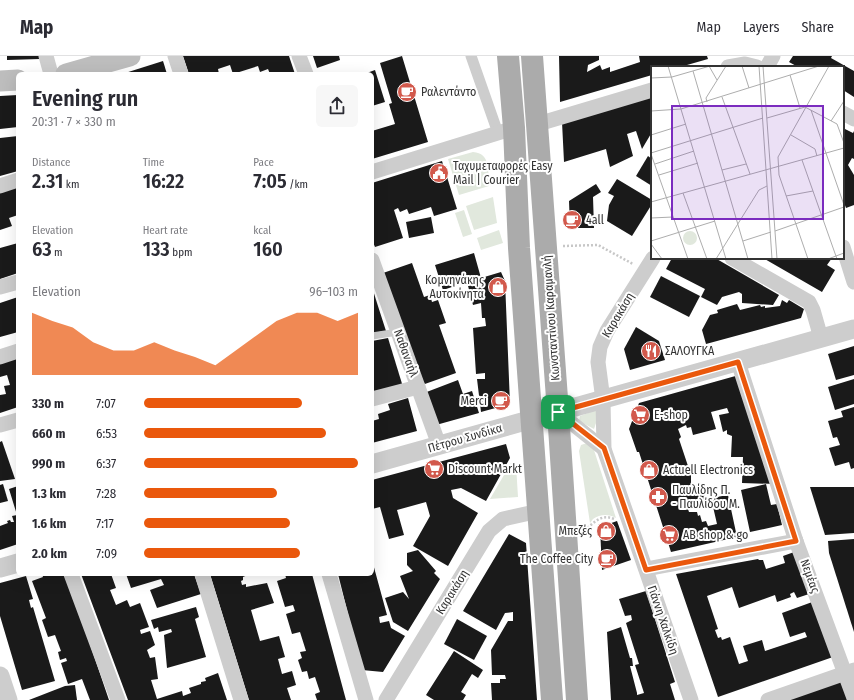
<!DOCTYPE html>
<meta charset="utf-8">
<style>
body{margin:0;font-family:"Fira Sans Condensed",sans-serif;background:#f7f7f7;color:#2b2b33;height:100vh;display:flex;flex-direction:column;font-size:15px;white-space:nowrap}
*{box-sizing:border-box;margin:0}
p{font-size:13px;color:#7c7c81}
.icon{flex:none;width:22px;height:22px;fill:none;stroke:currentColor;stroke-width:2;stroke-linecap:round;stroke-linejoin:round}
.map{position:relative;flex:1;overflow:hidden}
.panel{position:absolute;left:16px;top:16px;width:358px;height:504px;display:flex;flex-direction:column;background:#fff;border-radius:6px;box-shadow:0 4px 16px #0002}
.panel>*{flex:none}
.pin{position:absolute;display:grid;place-items:center;width:34px;height:34px;color:#fff;margin:-17px;border-radius:8px;box-shadow:0 2px 6px #0006}
.round{display:grid;place-items:center;flex:none;width:42px;height:42px;border-radius:6px;background:#f7f7f7}
.overview{display:flex;align-items:center;justify-content:space-between;height:68px;padding:0 16px}
h1{font-size:22px;font-weight:600;line-height:30px}
.stats{display:grid;grid-template-columns:repeat(3,1fr);gap:6px;height:68px;padding:4px 16px}
.stats div{display:grid;align-content:center}
.stats b{font-size:20px;font-weight:600}
.stats small{font-size:11px;font-weight:400}
.stats p{font-size:11px}
.chart{height:112px;padding:8px 16px}
.chart p{display:flex;justify-content:space-between}
.chart svg{width:100%;height:72px;margin-top:4px;fill:#ea580c;opacity:.7}
ul{padding:0 16px;list-style:none;font-size:13px}
li{display:grid;grid-template-columns:64px 48px 1fr;align-items:center;height:30px}
li i{height:10px;border-radius:5px;background:#ea580c}
header{display:flex;align-items:center;gap:24px;box-sizing:border-box;height:56px;padding:0 20px;background:#fff;border-bottom:1px solid #e1e1e2}
header strong{font-size:19px}
nav{display:flex;gap:22px;margin-inline-start:auto;font-size:14px}
.map>svg:first-child{display:block}
</style>
<header>
<strong>Map</strong>
<nav><a>Map</a><a>Layers</a><a>Share</a></nav>
</header>
<div class="map">
<svg width="854" height="644" viewBox="0 0 854 644">
<rect width="100%" height="100%" fill="#fff"/>
<!-- green -->
<g fill="#e1e8dd">
<path d="M473 96C491 97 488 116 489 130L459 139 448 103Z"/>
<path d="M493 141 497 167 474 174 466 150Z"/>
<path d="M464 154 472 178 463 181 455 157Z"/>
<path d="M499 174 503 187 481 194 477 182Z"/>
<path d="M601 352 594 373 579 365 580 360Z"/>
<path d="M587 387 593 391 616 462C609 458 600 458 593 463L590 467 579 395 581 389Z"/>
<path d="M511 407 516 409 518 441 490 443Z"/>
</g>
<!-- building -->
<g fill="#1a1a1a">
<path d="M7 0H39L40 3 7 4Z"/>
<path d="M183 0H289L295 18H270L268 13 260 16 258 10 233 18 230 9 218 13 219 18H189Z"/>
<path d="M313 0H339L340 4 317 12Z"/>
<path d="M402 0 428 86 372 103V75L395 68 389 48 392 47 380 7Z"/>
<path d="M559 0H599V4L588 9 587 16 600 9 602 14 610 11V16L640 6 639 0H707L708 3 680 11H652V19L560 46Z"/>
<path d="M793 0H832L831 2 854 15V41L843 34V11H798L789 6Z"/>
<path d="M163 5 167 18H122Z"/>
<path d="M375 14 385 46 372 50V18H364Z"/>
<path d="M18 39V71L0 73V40Z"/>
<path d="M652 40V76L642 93 636 75 627 78 633 100 610 111 606 93 564 106 562 66Z"/>
<path d="M843 72 853 77 854 75V103L852 102 848 109 854 119V149L846 152 843 144Z"/>
<path d="M18 80V115L0 120V82Z"/>
<path d="M648 100 652 103V130L636 120Z"/>
<path d="M442 105 457 153 434 160 431 151 409 158 407 153 400 156 398 152 394 154 403 182 375 191 372 184V127Z"/>
<path d="M617 123 652 144V148L632 180 607 165 609 149 614 140 608 137Z"/>
<path d="M596 128 601 136 593 141 594 172H570L569 145Z"/>
<path d="M18 130V159L9 162 12 170 0 174V135Z"/>
<path d="M431 161 434 177 409 182 406 166Z"/>
<path d="M18 187V217L0 223V192Z"/>
<path d="M474 197 481 222 501 216 505 225 510 348 481 356 477 323H485V317L476 318 473 272 486 270 485 262H482L481 247 473 249 467 226 443 234 435 209Z"/>
<path d="M672 202H715L779 239 773 249 742 247V238L739 236 722 241 717 249 701 241 705 233 666 213Z"/>
<path d="M763 202H832L827 209 835 214 822 236Z"/>
<path d="M412 207 424 241 430 239 432 246 438 244 446 267 439 269 456 317 422 329 383 217Z"/>
<path d="M661 220 700 240 689 261 650 241Z"/>
<path d="M372 231 377 247 386 275 372 277Z"/>
<path d="M18 241V276L0 281V247Z"/>
<path d="M782 244 787 247 789 244 804 253 801 262 706 288 702 274 710 259 718 257 717 254 737 248 740 254 760 249 761 251 765 250V252L780 250Z"/>
<path d="M636 271 659 285 665 304 630 314 624 293Z"/>
<path d="M388 282 403 331 372 339V285Z"/>
<path d="M854 290V319L836 324 828 298Z"/>
<path d="M18 300V351L0 357V339L6 338 4 330 10 329 7 319 0 321V306Z"/>
<path d="M739 319 777 428 742 427 743 401H731L732 380 727 378V374L723 376 719 359 729 357 727 352 711 356 716 373 693 379 691 371 687 372 686 369 678 373 681 381 679 383 691 419V428L701 429 706 445 687 450 689 456H697L698 460 700 459 702 466 706 465 708 470 717 468 711 442 728 439 737 481 671 496 639 396H637L629 373 639 347Z"/>
<path d="M854 323V348L835 354 828 331Z"/>
<path d="M458 324 463 338 472 335 479 357 436 369 424 337Z"/>
<path d="M408 342 417 375 372 387V365L379 363 378 358 390 354 388 348Z"/>
<path d="M854 351V412L851 413 849 406 835 410 829 392 840 389 837 381 833 382 828 365 843 361 841 355Z"/>
<path d="M2 385 15 423 0 425V386Z"/>
<path d="M506 388 510 402 486 445 461 432 451 434 453 442 478 457 448 510 413 490 430 460 426 446 397 454 404 479 389 483 380 451 372 453V424Z"/>
<path d="M3 428 8 445 0 447V429Z"/>
<path d="M766 428 771 449 777 448 782 469 750 476 741 434Z"/>
<path d="M18 430V488L0 494V470L8 467 7 465 10 464 11 466H14L12 460 17 459 9 433Z"/>
<path d="M810 431H854V477L825 479Z"/>
<path d="M617 465 631 504 602 514 600 471Z"/>
<path d="M509 478 526 487 537 644H492L491 627H500V623H506L505 619H492L491 594 508 565H513V556L505 557 496 574 463 555Z"/>
<path d="M854 483V576L829 497 828 485Z"/>
<path d="M418 494 436 515 434 517 440 523 408 575 393 566 385 542 403 536 409 543 400 520 413 515 407 509V497Z"/>
<path d="M797 495 812 537 797 542 794 536 790 538 791 541 777 546 775 539 739 552 732 531 707 540 718 573 715 574 718 582 721 581 722 584 730 581 739 608 748 605 743 590 762 584 765 595 807 581 805 576 790 581 782 557 815 545 833 601 718 641 676 518 758 503 759 504H763L766 513 785 507 783 500Z"/>
<path d="M372 504 387 559 379 561 380 567 389 565 391 572 405 580 383 616 362 614 338 518H372Z"/>
<path d="M42 518H66L109 644H90L82 623 68 628 61 607 67 605 66 602 60 604 58 596 61 595 55 579 48 581 42 564 46 562 32 525 43 521Z"/>
<path d="M81 518H111L116 532 110 534 116 549 127 544 130 551 140 547 149 571 140 574 141 578 150 575 155 589 147 594 150 602 155 601 158 623 151 624 157 643 182 635 183 640 191 637 189 632 201 628V626L206 625 205 622 218 617 227 644H128Z"/>
<path d="M126 518H194L201 538 157 552 150 534 164 529 161 523 131 532Z"/>
<path d="M210 518H250L243 521V524L241 525 242 529 246 528V531L267 527 274 547 251 554 260 585 279 580 285 601 278 603 282 618 292 615 296 629 287 632 291 644H249Z"/>
<path d="M285 518H312L346 644H317L315 638 320 636 315 621 309 623 307 615 302 616 298 604 302 602 300 596 306 595 300 576 292 578 286 558 295 555 293 549 285 551 277 525 286 522Z"/>
<path d="M26 520 33 543 29 544 31 552 33 551 55 625 22 634 0 560V527Z"/>
<path d="M646 535 675 626 670 628 675 644H611L607 576 621 571 630 602H632L633 610H630L637 637V639L644 637 635 609 639 608 626 567 632 564 631 559 625 560 619 543Z"/>
<path d="M196 551 199 561 195 563 206 601 167 612 164 579 172 576 171 573 159 576 158 571 154 573 151 564Z"/>
<path d="M457 563 487 580 474 604 444 588Z"/>
<path d="M454 595 483 614 478 622 472 618 461 636 466 639 463 644H434L426 639Z"/>
<path d="M840 623 848 644H783Z"/>
<path d="M75 629 77 644H29L65 630Z"/>
</g>
<g fill="none" stroke-linecap="round" stroke-linejoin="round">
<!-- path -->
<g stroke="#c7c7c7" stroke-width="2.5" stroke-dasharray="2 2" stroke-linecap="butt">
<path d="M563 190 598 189 633 208"/>
<path d="M584 474C594 468 600 457 614 463"/>
</g>
<!-- service -->
<path stroke="#cdcdcd" stroke-width="7" d="M372 280 398 276"/>
<!-- pedestrian -->
<path stroke="#cdcdcd" stroke-width="11" d="M471 0 498 77"/>
<!-- minor -->
<g stroke="#cdcdcd" stroke-width="15">
<path d="M46 0 51 18"/>
<path d="M175 0 181 18"/>
<path d="M299 0 306 18"/>
<path d="M728 11 745 8 757 11"/>
<path d="M767 11 773 0"/>
<path d="M843 57 854 63"/>
<path d="M538 68 652 34"/>
<path d="M372 116 514 72"/>
<path d="M0 130 18 124"/>
<path d="M843 191 854 226"/>
<path d="M653 202 607 275 600 291 598 306 603 344 604 393 691 644"/>
<path d="M732 202 809 246 813 254 821 282"/>
<path d="M372 204 439 389"/>
<path d="M0 231 18 226"/>
<path d="M0 301 18 295"/>
<path d="M738 306 796 485 854 642"/>
<path d="M372 343 418 331"/>
<path d="M558 356 604 393"/>
<path d="M0 369 18 364"/>
<path d="M646 513 796 485"/>
<path d="M71 518 118 644"/>
<path d="M202 518 241 644"/>
<path d="M329 518 366 644"/>
<path d="M386 644 489 475 503 463 539 455"/>
<path d="M768 644 854 614"/>
</g>
<!-- tertiary -->
<g stroke="#cdcdcd" stroke-width="19">
<path d="M372 408 854 273"/>
<path d="M0 512 18 507"/>
<path d="M0 620 8 644"/>
</g>
<!-- secondary -->
<g stroke="#bdbdbd" stroke-width="21">
<path d="M66 18 130 0"/>
<path d="M0 25 18 24"/>
</g>
<!-- primary -->
<g stroke="#ababab" stroke-width="22">
<path d="M508 0 514 72 519 192 552 644"/>
<path d="M532 0 558 356 577 644"/>
</g>
</g>
<g fill="none" stroke-linecap="round" stroke-linejoin="round">
<defs>
<path id="route" d="M738 306 796 485 646 514 604 392 558 356Z"/>
</defs>
<!-- route casing -->
<use href="#route" stroke="#fff" stroke-width="8"/>
<!-- route -->
<use href="#route" stroke="#ea580c" stroke-width="5"/>
</g>
<!-- icons -->
<defs>
<symbol id="cafe-disc" viewBox="-11 -11 22 22"><circle r="9.5" fill="#d2594c" stroke="#fff"/><path d="M-5.5-4.5H6V0H3Q3 3.5 0 3.5H-2.5Q-5.5 3.5-5.5 0ZM3-3.2v2h1.7v-2ZM-6 4.5H4V6H-6Z" fill="#fff"/></symbol>
<symbol id="civic-disc" viewBox="-11 -11 22 22"><circle r="9.5" fill="#d2594c" stroke="#fff"/><path d="M-.6-6.5H3V-4.5H.6V-3L4-1V1h2V6H-6V1h2V-1L-.6-3ZM-1.2 2.5V6h2.4V2.5Z" fill="#fff"/></symbol>
<symbol id="shop-disc" viewBox="-11 -11 22 22"><circle r="9.5" fill="#d2594c" stroke="#fff"/><path d="M-5-2.5h2.3a2.7 3.5 0 0 1 5.4 0H5L5.5 6h-11ZM-1.5-2.5h3a1.5 2.3 0 0 0-3 0Z" fill="#fff"/></symbol>
<symbol id="restaurant-disc" viewBox="-11 -11 22 22"><circle r="9.5" fill="#d2594c" stroke="#fff"/><path d="M-5-6h1v4h1v-4h1v4h1v-4h1v5L-1.5 .5V6h-2V.5L-5-1ZM5-6V6H3V1.5H1.5Q1.5-4 5-6Z" fill="#fff"/></symbol>
<symbol id="supermarket-disc" viewBox="-11 -11 22 22"><circle r="9.5" fill="#d2594c" stroke="#fff"/><path d="M-6-5.5h2.5l.6 2H6L4.5 2H-2.5L-4.4-4H-6ZM-1.5 3.2a1.3 1.3 0 1 0 .1 0ZM3 3.2a1.3 1.3 0 1 0 .1 0Z" fill="#fff"/></symbol>
<symbol id="pharmacy-disc" viewBox="-11 -11 22 22"><circle r="9.5" fill="#d2594c" stroke="#fff"/><path d="M-2-6h4v4h4v4h-4v4h-4v-4h-4v-4h4Z" fill="#fff"/></symbol>
</defs>
<g fill-rule="evenodd">
<use href="#cafe-disc" x="396" y="25" width="22" height="22"/>
<use href="#civic-disc" x="428" y="106" width="22" height="22"/>
<use href="#cafe-disc" x="561" y="153" width="22" height="22"/>
<use href="#shop-disc" x="487" y="220" width="22" height="22"/>
<use href="#restaurant-disc" x="640" y="284" width="22" height="22"/>
<use href="#cafe-disc" x="490" y="334" width="22" height="22"/>
<use href="#supermarket-disc" x="629" y="348" width="22" height="22"/>
<use href="#supermarket-disc" x="423" y="402" width="22" height="22"/>
<use href="#shop-disc" x="638" y="403" width="22" height="22"/>
<use href="#pharmacy-disc" x="647" y="430" width="22" height="22"/>
<use href="#shop-disc" x="595" y="464" width="22" height="22"/>
<use href="#supermarket-disc" x="658" y="468" width="22" height="22"/>
<use href="#cafe-disc" x="596" y="492" width="22" height="22"/>
</g>
<g text-anchor="middle" stroke-width="4" stroke-linejoin="round" paint-order="stroke">
<!-- poi labels -->
<g font-size="12" fill="#333" stroke="#fff" text-anchor="start">
<text x="421" y="40">Ραλεντάντο</text>
<text x="453" y="114">Ταχυμεταφορές Easy<tspan x="453" dy="14">Mail | Courier</tspan></text>
<text x="586" y="168">4all</text>
<text x="484" y="228" text-anchor="end">Κομνηνάκης<tspan x="484" dy="14">Αυτοκίνητα</tspan></text>
<text x="665" y="299">ΣΑΛΟΥΓΚΑ</text>
<text x="487" y="349" text-anchor="end">Merci</text>
<text x="654" y="363">E-shop</text>
<text x="448" y="417">Discount Markt</text>
<text x="663" y="418">Actuell Electronics</text>
<text x="672" y="438">Παυλίδης Π.<tspan x="672" dy="14">- Παυλίδου Μ.</tspan></text>
<text x="592" y="479" text-anchor="end">Μπεζές</text>
<text x="683" y="483">AB shop &amp; go</text>
<text x="593" y="507" text-anchor="end">The Coffee City</text>
</g>
<!-- street labels -->
<g font-size="12" fill="#333" stroke="#fff">
<text transform="translate(618 259) rotate(-59)" y="4">Καρακάση</text>
<text transform="translate(551 262) rotate(-94)" y="4">Κωνσταντίνου Καραμανλή</text>
<text transform="translate(406 297) rotate(70)" y="4">Ναθαναήλ</text>
<text transform="translate(465 382) rotate(-16)" y="4">Πέτρου Συνδίκα</text>
<text transform="translate(810 520) rotate(70)" y="4">Νεμέας</text>
<text transform="translate(452 536) rotate(-58)" y="4">Καρακάση</text>
<text transform="translate(663 564) rotate(71)" y="4">Γιάννη Χαλκίδη</text>
</g>
</g>
<!-- overview -->
<g transform="translate(651 10)">
<rect width="193" height="193" fill="#fff"/>
<path d="M32 172a7 7 0 1 1 14 0a7 7 0 1 1-14 0Z" fill="#e1e8dd"/>
<path fill="none" stroke="#adadad" stroke-width="1" d="M17 0 75 193M58 0 66 14M91 0 98 22M108 0 121 193M112 0 126 193M42 5 97 193M139 9 149 42M0 12 21 11 59 0M71 31 99 108M56 36 55 32 75 0M160 44 193 139M0 45 30 43 168 0M116 52 154 41 186 58 193 77M180 55 193 35M0 69 35 58M140 69 164 83 166 90M0 87 112 52M0 88 37 193M151 94 186 193M4 98 43 85M71 104 95 98M8 109 47 97M32 127 56 193M135 130 162 125M0 136 193 82M0 152 22 151M124 165 193 141M0 175 64 155M92 175 120 166M0 178 11 193M65 193 108 124 116 120M157 193 128 109 127 91 178 0M177 193 193 187"/>
<path fill="#7b2cbf" fill-opacity="0.15" stroke="#7b2cbf" stroke-width="2" d="M21 40H172V153H21Z"/>
<rect width="193" height="193" fill="none" stroke="#333" stroke-width="2"/>
</g>
</svg>
<div class="pin" style="left:558px;top:356px;background:#1e9e55"><svg class="icon" aria-label="arrive" viewBox="0 0 24 24"><path d="M6 21V4h12l-3 4 3 4H6"/></svg></div>
<section class="panel">
<div class="overview"><div><h1>Evening run</h1><p>20:31 · 7 × 330 m</p></div><a class="round"><svg class="icon" aria-label="share" viewBox="0 0 24 24"><path d="M12 15V3M7 8l5-5 5 5M5 13v7h14v-7"/></svg></a></div>
<div class="stats">
<div><p>Distance</p><b>2.31<small> km</small></b></div>
<div><p>Time</p><b>16:22</b></div>
<div><p>Pace</p><b>7:05<small> /km</small></b></div>
</div>
<div class="stats">
<div><p>Elevation</p><b>63<small> m</small></b></div>
<div><p>Heart rate</p><b>133<small> bpm</small></b></div>
<div><p>kcal</p><b>160</b></div>
</div>
<div class="chart"><p><span>Elevation</span>96–103 m</p>
<svg viewBox="0 0 160 44" preserveAspectRatio="none"><path d="M0 44V6L10 11L20 15L30 24L40 29L50 29L60 24L70 29L80 33L90 38L100 29L110 20L120 11L130 6L140 6L150 11L160 6V44z"/></svg>
</div>
<ul>
<li><b>330 m</b>7:07<i style="width:74%"></i></li>
<li><b>660 m</b>6:53<i style="width:85%"></i></li>
<li><b>990 m</b>6:37<i style="width:100%"></i></li>
<li><b>1.3 km</b>7:28<i style="width:62%"></i></li>
<li><b>1.6 km</b>7:17<i style="width:68%"></i></li>
<li><b>2.0 km</b>7:09<i style="width:73%"></i></li>
</ul>
</section>
</div>
